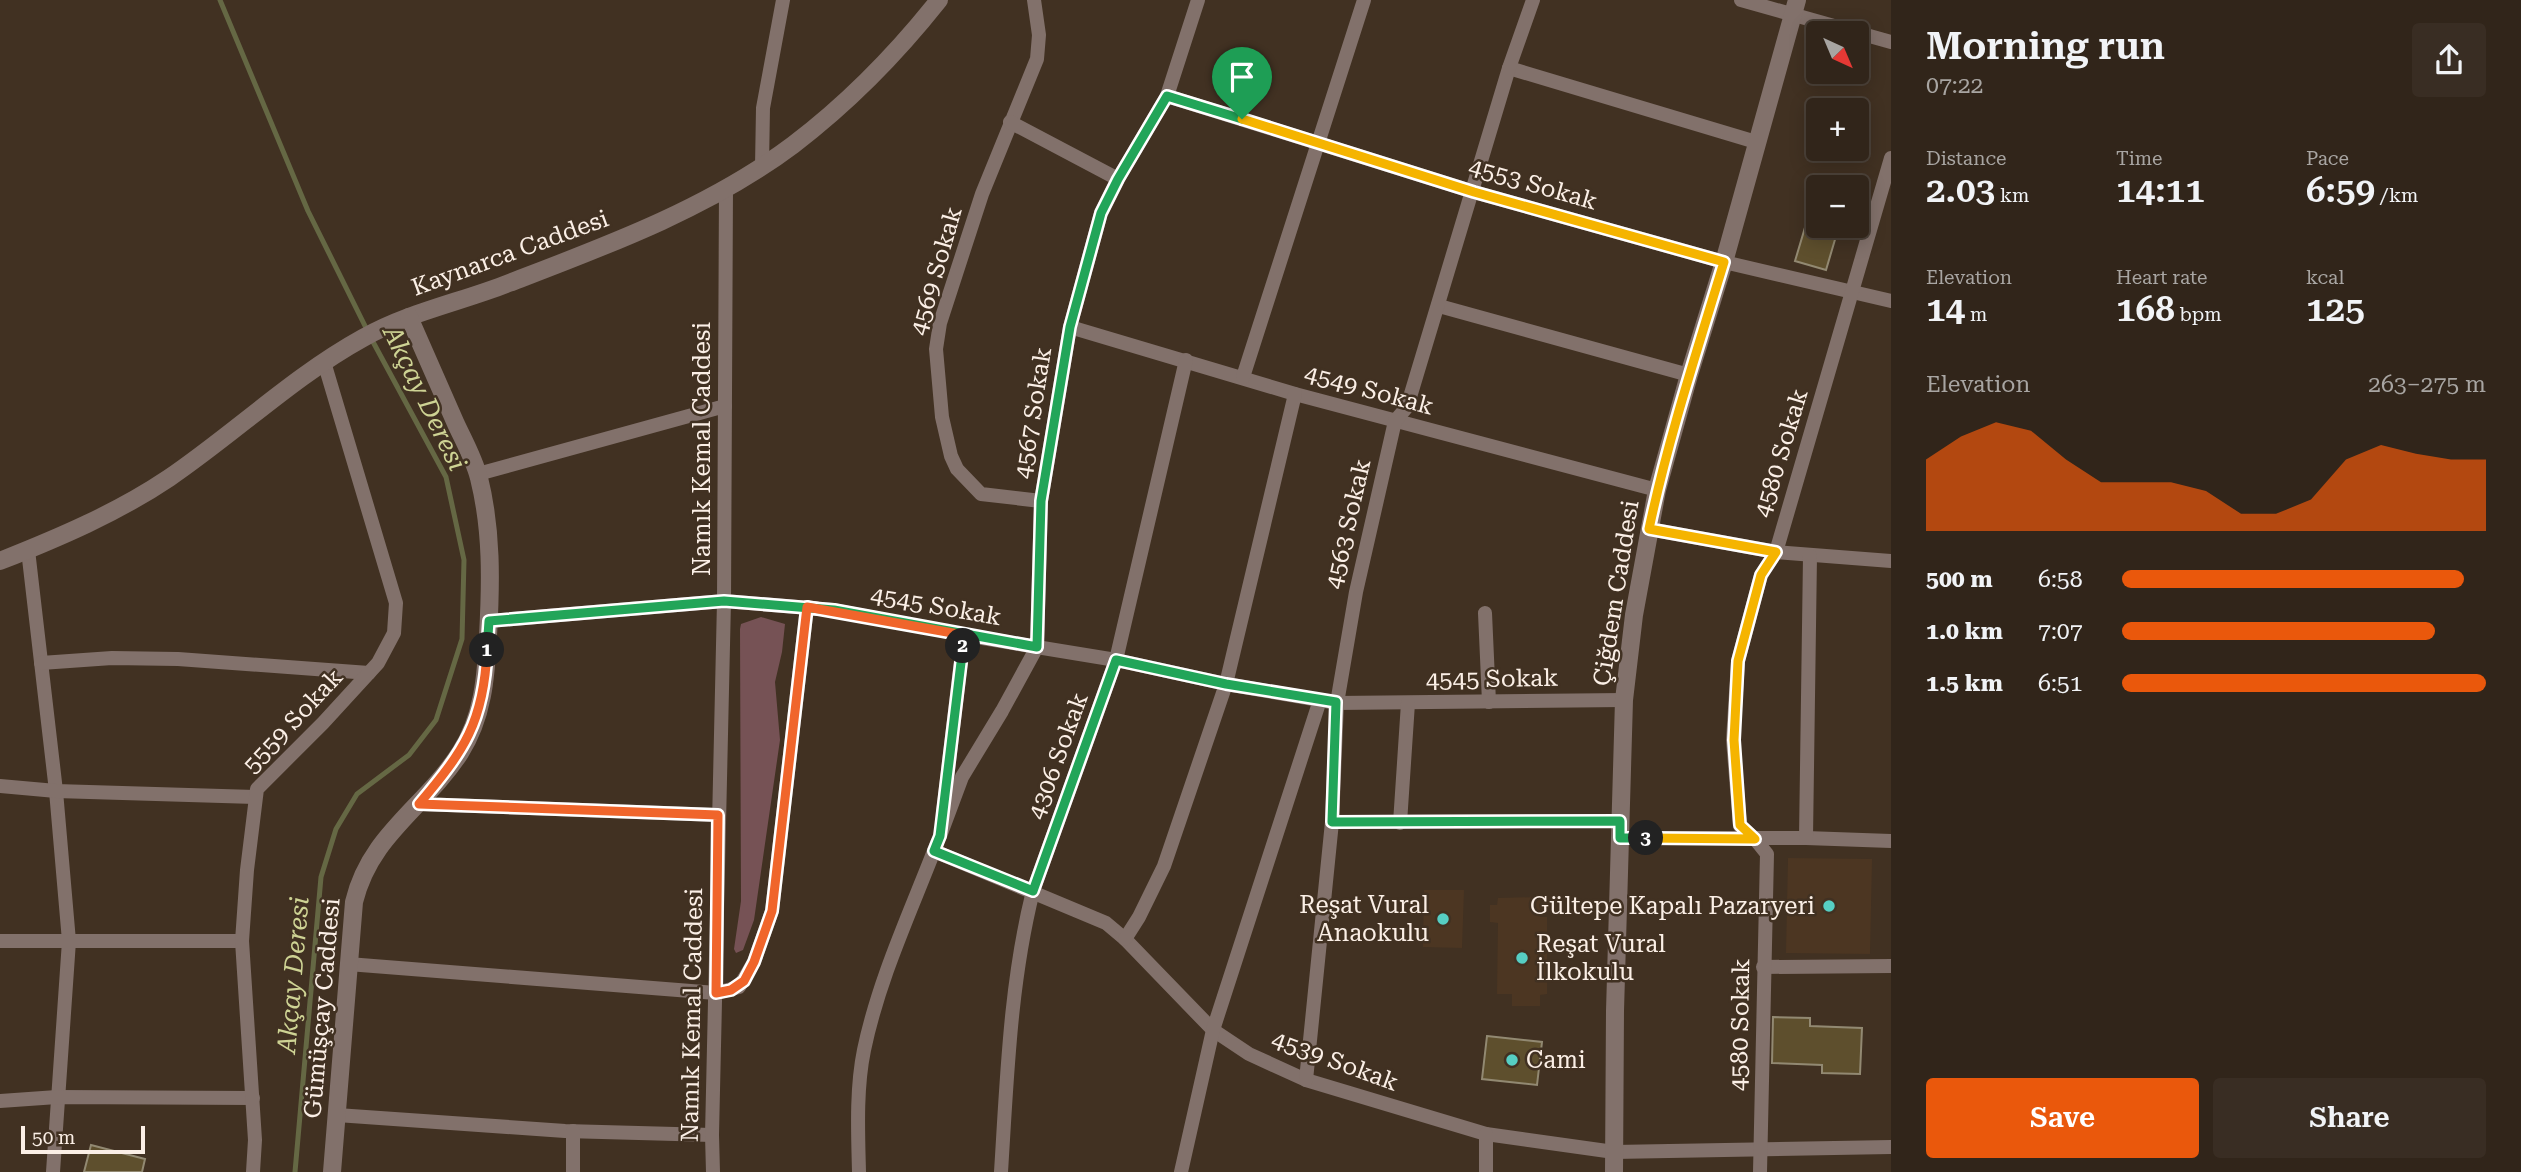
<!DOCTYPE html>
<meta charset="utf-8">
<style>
body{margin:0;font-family:"Roboto Serif",serif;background:#392d23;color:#f1f3f6;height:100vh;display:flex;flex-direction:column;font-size:26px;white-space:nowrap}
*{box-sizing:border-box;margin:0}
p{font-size:23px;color:#a8a5a2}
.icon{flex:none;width:38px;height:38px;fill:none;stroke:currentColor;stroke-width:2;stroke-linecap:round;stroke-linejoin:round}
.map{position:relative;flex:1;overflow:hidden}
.sheet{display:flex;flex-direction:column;background:#31251a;width:630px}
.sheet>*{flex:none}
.needle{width:46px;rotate:136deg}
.fabs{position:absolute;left:1806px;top:21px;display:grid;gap:14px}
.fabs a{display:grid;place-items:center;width:63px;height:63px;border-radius:7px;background:#31251a;box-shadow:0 4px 18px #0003,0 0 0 2px #4c4239;font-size:35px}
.scale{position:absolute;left:21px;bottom:18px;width:124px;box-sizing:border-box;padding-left:7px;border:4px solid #fbefe6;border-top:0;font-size:19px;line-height:24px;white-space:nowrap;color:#fbefe6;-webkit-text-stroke:5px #413122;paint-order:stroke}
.pin{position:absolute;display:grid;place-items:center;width:60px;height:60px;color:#fff;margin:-72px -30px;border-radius:50% 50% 50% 0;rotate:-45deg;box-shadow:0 0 7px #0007}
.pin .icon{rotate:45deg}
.km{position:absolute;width:35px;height:35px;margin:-18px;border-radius:50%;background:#222;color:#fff;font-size:19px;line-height:35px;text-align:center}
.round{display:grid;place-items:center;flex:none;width:74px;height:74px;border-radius:7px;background:#392d23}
.overview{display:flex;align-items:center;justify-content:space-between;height:119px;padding:0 35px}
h1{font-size:38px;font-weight:600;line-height:52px}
.figures{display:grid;grid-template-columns:repeat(3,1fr);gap:10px;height:119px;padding:7px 35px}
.figures div{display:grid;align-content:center}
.figures b{font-size:35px;font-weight:600}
.figures small{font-size:19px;font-weight:400}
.figures p{font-size:19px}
.chart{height:196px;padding:14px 35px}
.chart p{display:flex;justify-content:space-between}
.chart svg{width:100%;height:126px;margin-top:7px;fill:#ea580c;opacity:.7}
.action{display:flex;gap:14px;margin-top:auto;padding:14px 35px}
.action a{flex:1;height:80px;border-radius:7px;background:#ea580c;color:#fff;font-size:28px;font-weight:600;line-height:80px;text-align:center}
.action a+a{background:#392d23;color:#f1f3f6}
ul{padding:0 35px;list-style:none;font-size:23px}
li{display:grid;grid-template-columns:112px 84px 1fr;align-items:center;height:52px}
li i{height:18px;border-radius:9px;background:#ea580c}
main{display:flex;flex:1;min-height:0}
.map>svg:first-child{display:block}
</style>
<main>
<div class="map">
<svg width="1891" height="1172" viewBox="0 0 1891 1172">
<rect width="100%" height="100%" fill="#413122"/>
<!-- built -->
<g fill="#4c3622">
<path d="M1788 858 1872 859 1870 954 1786 953Z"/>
<path d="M1424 890H1464L1462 948 1423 947Z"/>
<path d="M1540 897V917H1547V994L1540 995V1006H1512V994H1497L1498 923 1490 922V905H1497L1498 898Z"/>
</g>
<!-- green -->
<path fill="#765255" d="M761 617 785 624 782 652 775 682 780 740 754 920 743 950 736 953 734 949 741 901 740 629 741 624Z"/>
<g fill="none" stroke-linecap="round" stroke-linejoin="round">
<!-- stream -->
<path stroke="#656844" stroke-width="5" d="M220 0 308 211 372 340 446 477 464 560 462 639 436 720 409 755 357 794 336 829 321 877 295 1172"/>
</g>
<!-- building -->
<g fill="#5e4f2d" stroke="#928972" stroke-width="2">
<path d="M1815 194H1818V226H1839L1826 270 1795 261Z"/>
<path d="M1773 1017 1810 1018V1026L1862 1028 1860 1074 1822 1073V1065L1772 1063Z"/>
<path d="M1487 1036 1542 1042 1537 1085 1482 1079Z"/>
<path d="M91 1145 145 1159 142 1172H84Z"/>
</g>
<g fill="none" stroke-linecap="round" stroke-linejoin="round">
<!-- minor -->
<g stroke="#82716b" stroke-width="14">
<path d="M1034 0 1039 35 1037 59 982 194 940 323 936 349 942 417 951 456 957 469 981 494 1041 501"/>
<path d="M1741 0 1891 42"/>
<path d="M1509 68 1756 142"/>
<path d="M1167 96 1474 192 1724 262 1891 301"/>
<path d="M1010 122 1118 179"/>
<path d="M762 166 763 108 783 0"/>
<path d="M1439 306 1689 375"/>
<path d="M1070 327 1295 394 1657 490"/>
<path d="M1243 377 1364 0"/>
<path d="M478 474 725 406"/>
<path d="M1649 529 1776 552 1891 561"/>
<path d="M28 550 56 791 69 941 53 1172"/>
<path d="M1485 613 1489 702"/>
<path d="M489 621 724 601 834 610 964 635 1116 660 1226 684 1337 703 1624 700"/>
<path d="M41 663 112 658 178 659 369 673"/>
<path d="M0 786 56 791 255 797"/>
<path d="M419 804 718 815"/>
<path d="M943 813 964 635"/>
<path d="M1332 822 1620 821"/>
<path d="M1400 823 1408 703"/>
<path d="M940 836 962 777 1002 711 1037 647 1041 501 1070 327 1101 213 1118 179 1167 96 1198 0"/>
<path d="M1620 838H1806L1891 841"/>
<path d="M1806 838 1810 556"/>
<path d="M934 851 1106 923 1125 939 1213 1030 1249 1054 1306 1080 1486 1134 1614 1152 1891 1147"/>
<path d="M1125 939 1139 917 1164 866 1226 684 1295 394"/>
<path d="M0 941H242"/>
<path d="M348 964 716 993 739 987 754 962 772 911 807 607"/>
<path d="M1763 967 1891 966"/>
<path d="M1306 1080 1332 822 1337 703 1356 592 1395 421 1407 407 1509 68 1533 0"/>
<path d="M0 1101 57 1097 253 1098"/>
<path d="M337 1115 565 1131 712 1135"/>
<path d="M253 1172 255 1140 242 941 247 870 257 789 323 723 378 663 394 633 396 603 324 362"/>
<path d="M573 1172V1131"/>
<path d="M713 1172 712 1135 724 601 726 188"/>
<path d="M859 1172C858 1132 856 1089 864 1050 879 978 911 911 937 843"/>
<path d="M1001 1172C1007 1078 1010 983 1033 891L1116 660 1186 360"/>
<path d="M1181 1172 1213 1030 1320 700"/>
<path d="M1486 1172V1134"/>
<path d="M1760 1172 1767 854 1755 839 1740 826 1733 740 1738 661 1761 575 1776 552 1891 158"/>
</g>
<!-- tertiary -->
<g stroke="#82716b" stroke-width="18">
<path d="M0 561C58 538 117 513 169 478 235 433 294 376 363 338 409 312 461 302 509 283 606 246 709 208 793 145 847 104 897 53 939 0"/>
<path d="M332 1172 354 902C370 835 424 808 460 753 483 717 486 677 488 636 491 582 492 530 479 478 474 459 464 441 456 424 440 388 425 353 409 317"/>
<path d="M1614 1172 1615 1011 1624 700 1634 615 1657 490 1689 375 1724 262 1797 0"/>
</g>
</g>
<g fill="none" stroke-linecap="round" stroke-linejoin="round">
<defs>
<path id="split-1" d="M487 650 489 621 724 601 834 610 1037 647 1041 501 1070 327 1101 213 1118 179 1167 96 1242 119"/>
<path id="split-2" d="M487 650C484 722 464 751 419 804L718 815 716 993 731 990 744 981 754 962 772 911 807 607 964 635 963 646"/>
<path id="split-3" d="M963 646 940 836 934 851 1033 891 1116 660 1226 684 1336 702 1332 822 1620 821V838H1646"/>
<path id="split-4" d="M1242 119 1474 192 1724 262C1697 351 1668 439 1649 529L1776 552 1761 575 1738 661 1734 740 1740 825 1755 839 1646 838"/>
</defs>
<!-- split-1 casing -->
<use href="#split-1" stroke="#fff" stroke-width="14"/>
<!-- split-2 casing -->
<use href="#split-2" stroke="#fff" stroke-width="14"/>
<!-- split-3 casing -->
<use href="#split-3" stroke="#fff" stroke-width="14"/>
<!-- split-4 casing -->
<use href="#split-4" stroke="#fff" stroke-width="14"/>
<!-- split-1 -->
<use href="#split-1" stroke="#22a559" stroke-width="9"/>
<!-- split-2 -->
<use href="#split-2" stroke="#f0652b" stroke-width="9"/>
<!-- split-3 -->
<use href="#split-3" stroke="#22a559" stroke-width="9"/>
<!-- split-4 -->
<use href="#split-4" stroke="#f5b400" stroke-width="9"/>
</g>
<!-- markers -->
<g fill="#56cec3" stroke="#413122" stroke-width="2.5">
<circle cx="1829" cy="906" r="7"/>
<circle cx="1443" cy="919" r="7"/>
<circle cx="1522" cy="958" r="7"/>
<circle cx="1512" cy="1060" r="7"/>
</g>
<g text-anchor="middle" stroke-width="5" stroke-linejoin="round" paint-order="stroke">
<!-- street labels -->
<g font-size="24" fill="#fbefe6" stroke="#413122">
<text transform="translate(1533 184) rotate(16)" y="8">4553 Sokak</text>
<text transform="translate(510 253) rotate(-20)" y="8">Kaynarca Caddesi</text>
<text transform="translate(936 271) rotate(-74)" y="8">4569 Sokak</text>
<text transform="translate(1369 390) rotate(15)" y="8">4549 Sokak</text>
<text transform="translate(1033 413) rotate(-81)" y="8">4567 Sokak</text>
<text transform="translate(702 449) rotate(-90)" y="8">Namık Kemal Caddesi</text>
<text transform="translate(1781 453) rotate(-73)" y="8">4580 Sokak</text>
<text transform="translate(1348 524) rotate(-77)" y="8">4563 Sokak</text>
<text transform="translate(1616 593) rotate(-81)" y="8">Çiğdem Caddesi</text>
<text transform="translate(936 606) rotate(10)" y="8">4545 Sokak</text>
<text transform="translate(1492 679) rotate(-1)" y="8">4545 Sokak</text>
<text transform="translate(293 721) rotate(-47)" y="8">5559 Sokak</text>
<text transform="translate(1058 756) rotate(-70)" y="8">4306 Sokak</text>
<text transform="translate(322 1008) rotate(-85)" y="8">Gümüşçay Caddesi</text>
<text transform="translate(692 1015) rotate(-89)" y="8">Namık Kemal Caddesi</text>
<text transform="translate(1740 1025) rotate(-89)" y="8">4580 Sokak</text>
<text transform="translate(1335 1061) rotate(20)" y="8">4539 Sokak</text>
</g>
<!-- poi labels -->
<g font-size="24" fill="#fbefe6" stroke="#413122" text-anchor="end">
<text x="1429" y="913">Reşat Vural<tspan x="1429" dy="28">Anaokulu</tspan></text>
<text x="1815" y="914">Gültepe Kapalı Pazaryeri</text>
<text x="1536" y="952" text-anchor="start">Reşat Vural<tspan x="1536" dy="28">İlkokulu</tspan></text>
<text x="1526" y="1068" text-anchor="start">Cami</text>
</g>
<!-- water labels -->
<g font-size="26" font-style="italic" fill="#ced394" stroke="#413122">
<text transform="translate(425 398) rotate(64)" y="9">Akçay Deresi</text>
<text transform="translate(293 975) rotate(-85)" y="9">Akçay Deresi</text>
</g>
</g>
</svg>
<div class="fabs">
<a><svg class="needle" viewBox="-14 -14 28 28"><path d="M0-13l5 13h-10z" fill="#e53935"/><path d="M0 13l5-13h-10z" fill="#a8a5a2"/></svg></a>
<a>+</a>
<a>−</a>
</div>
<div class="scale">50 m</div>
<div class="pin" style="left:1242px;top:119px;background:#1e9e55"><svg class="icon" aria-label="arrive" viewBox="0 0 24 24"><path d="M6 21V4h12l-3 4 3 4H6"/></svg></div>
<b class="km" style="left:487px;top:650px">1</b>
<b class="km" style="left:963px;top:646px">2</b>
<b class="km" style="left:1646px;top:838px">3</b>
</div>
<section class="sheet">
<div class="overview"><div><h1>Morning run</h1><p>07:22</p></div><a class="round"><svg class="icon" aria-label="share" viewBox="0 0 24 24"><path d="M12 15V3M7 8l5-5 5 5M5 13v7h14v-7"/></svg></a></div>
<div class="figures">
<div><p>Distance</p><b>2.03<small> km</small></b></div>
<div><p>Time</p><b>14:11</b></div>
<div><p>Pace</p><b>6:59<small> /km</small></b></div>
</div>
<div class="figures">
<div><p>Elevation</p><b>14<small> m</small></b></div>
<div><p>Heart rate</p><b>168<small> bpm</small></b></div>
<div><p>kcal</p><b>125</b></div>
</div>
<div class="chart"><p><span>Elevation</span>263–275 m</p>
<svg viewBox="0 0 160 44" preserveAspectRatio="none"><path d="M0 44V19L10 11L20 6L30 9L40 19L50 27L60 27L70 27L80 30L90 38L100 38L110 33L120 19L130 14L140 17L150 19L160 19V44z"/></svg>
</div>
<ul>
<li><b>500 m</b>6:58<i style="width:94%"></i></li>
<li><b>1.0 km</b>7:07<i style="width:86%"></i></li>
<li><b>1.5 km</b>6:51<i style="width:100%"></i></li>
</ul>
<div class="action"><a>Save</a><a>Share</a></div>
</section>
</main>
